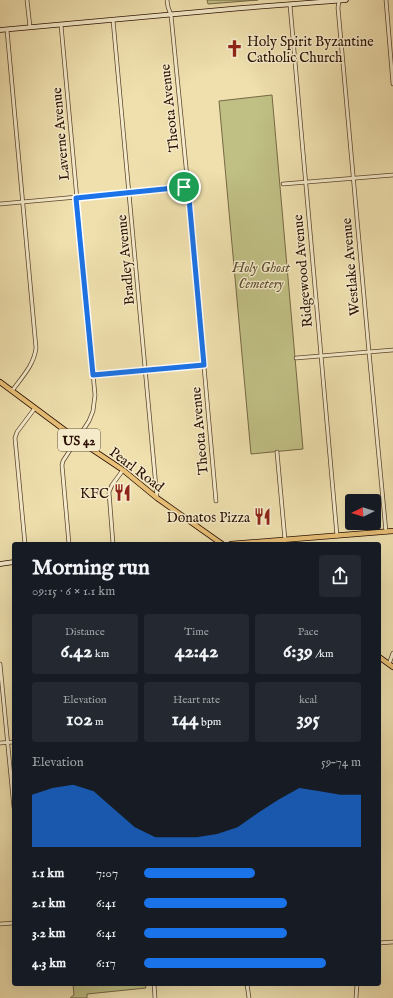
<!DOCTYPE html>
<meta charset="utf-8">
<style>
body{margin:0;font-family:"IM FELL English",serif;background:#242831;color:#f1f3f6;height:100vh;display:flex;flex-direction:column;font-size:15px;white-space:nowrap}
*{box-sizing:border-box;margin:0}
p{font-size:13px;color:#9ea1a6}
.icon{flex:none;width:22px;height:22px;fill:none;stroke:currentColor;stroke-width:2;stroke-linecap:round;stroke-linejoin:round}
.map{position:relative;flex:1;overflow:hidden}
.side{position:absolute;left:12px;top:542px;width:369px;height:444px;display:flex;flex-direction:column;background:#171b24;border-radius:4px;box-shadow:0 4px 16px #0002}
.side>*{flex:none}
.needle{width:26px;rotate:265deg}
.fabs{position:absolute;left:345px;top:494px;display:grid;gap:8px}
.fabs a{display:grid;place-items:center;width:36px;height:36px;border-radius:4px;background:#171b24;box-shadow:0 4px 16px #0002;font-size:20px}
.pin{position:absolute;display:grid;place-items:center;width:34px;height:34px;color:#fff;margin:-17px;border:2px solid #fff;border-radius:50%;box-shadow:0 1px 4px #0007}
.round{display:grid;place-items:center;flex:none;width:42px;height:42px;border-radius:4px;background:#242831}
.summary{display:flex;align-items:center;justify-content:space-between;height:68px;padding:0 20px}
h1{font-size:22px;font-weight:800;line-height:30px}
.metrics{display:grid;grid-template-columns:repeat(3,1fr);gap:6px;height:68px;padding:4px 20px}
.metrics div{display:grid;align-content:center;border-radius:4px;background:#242831;text-align:center}
.metrics b{font-size:20px;font-weight:800}
.metrics small{font-size:11px;font-weight:400}
.metrics p{font-size:11px}
.chart{height:112px;padding:8px 20px}
.chart p{display:flex;justify-content:space-between}
.chart svg{width:100%;height:72px;margin-top:4px;fill:#1a73e8;opacity:.7}
ul{padding:0 20px;list-style:none;font-size:13px}
li{display:grid;grid-template-columns:64px 48px 1fr;align-items:center;height:30px}
li i{height:10px;border-radius:5px;background:#1a73e8}
.map>svg:first-child{display:block}
</style>
<div class="map">
<svg width="393" height="998" viewBox="0 0 393 998">
<rect width="100%" height="100%" fill="#efe0ae"/>
<filter id="stains"><feTurbulence type="fractalNoise" baseFrequency=".005" numOctaves="4"/><feColorMatrix values="0 0 0 0 .2 0 0 0 0 .09 0 0 0 0 .02 0 0 0 .5 -.17"/></filter>
<radialGradient id="worn" r=".72"><stop offset=".6" stop-color="#630" stop-opacity="0"/><stop offset="1" stop-color="#630" stop-opacity=".3"/></radialGradient>
<!-- green -->
<g fill="#c0c085" stroke="#766844">
<path d="M207 0H258L208 4Z"/>
<path d="M272 95 303 449 251 454 219 101Z"/>
<path d="M73 984H145L146 988 87 994V998H70L74 995Z"/>
</g>
<g fill="none" stroke-linecap="round" stroke-linejoin="round">
<defs>
<g id="street">
<path d="M27 0 30 27"/>
<path d="M167 0 168 7 171 15 188 187 216 501"/>
<path d="M339 0 338 8 369 352 386 532"/>
<path d="M386 0 393 84"/>
<path d="M290 5 337 536"/>
<path d="M113 20 157 498"/>
<path d="M61 25 95 395 93 411 89 421 63 461 62 465 69 544"/>
<path d="M7 30 36 348C34 365 22 377 12 391"/>
<path d="M283 184 393 175"/>
<path d="M0 204 188 187"/>
<path d="M296 358 393 350"/>
<path d="M93 375 203 365"/>
<path d="M277 452 285 540"/>
<path d="M25 544 15 438 17 432 35 408"/>
<path d="M113 544 109 492 112 485 123 470"/>
<path d="M0 664 14 808"/>
<path d="M389 664 393 653"/>
<path d="M0 743 14 742"/>
<path d="M0 924 14 923"/>
<path d="M379 943 393 942"/>
<path d="M154 984 155 998"/>
<path d="M247 984 249 998"/>
<path d="M356 998 357 984"/>
</g>
<g id="secondary">
<path d="M0 30 242 8 346 0"/>
<path d="M0 564 14 562"/>
</g>
<g id="primary">
<path d="M0 382 78 440 123 470 157 498 222 544"/>
<path d="M231 544 393 531"/>
<path d="M379 657 393 667"/>
</g>
</defs>
<!-- street casing -->
<use href="#street" stroke="#5c442e" stroke-width="4.5"/>
<!-- secondary casing -->
<use href="#secondary" stroke="#2b1003" stroke-width="5.5"/>
<!-- primary casing -->
<use href="#primary" stroke="#2b1003" stroke-width="6"/>
<!-- street -->
<use href="#street" stroke="#f5ebca" stroke-width="3"/>
<!-- secondary -->
<use href="#secondary" stroke="#f5ebca" stroke-width="4"/>
<!-- primary -->
<use href="#primary" stroke="#e8c077" stroke-width="4.5"/>
</g>
<g fill="none" stroke-linecap="round" stroke-linejoin="round">
<defs>
<path id="route" d="M184 187H188L204 365 93 375 76 198Z"/>
</defs>
<!-- route casing -->
<use href="#route" stroke="#fff" stroke-width="8"/>
<!-- route -->
<use href="#route" stroke="#1a73e8" stroke-width="5"/>
</g>
<!-- icons -->
<defs>
<symbol id="church-bare" viewBox="-9 -9 18 18"><path d="M-1.2-6h2.4v3.5h3.3v2.4h-3.3V6h-2.4V-.1h-3.3v-2.4h3.3Z" fill="#8f2418" stroke="#f5ebca" stroke-width="2.5" paint-order="stroke"/></symbol>
<symbol id="restaurant-bare" viewBox="-9 -9 18 18"><path d="M-5-6h1v4h1v-4h1v4h1v-4h1v5L-1.5 .5V6h-2V.5L-5-1ZM5-6V6H3V1.5H1.5Q1.5-4 5-6Z" fill="#8f2418" stroke="#f5ebca" stroke-width="2.5" paint-order="stroke"/></symbol>
</defs>
<g fill-rule="evenodd">
<use href="#church-bare" x="222" y="36" width="25" height="25"/>
<use href="#restaurant-bare" x="110" y="480" width="25" height="25"/>
<use href="#restaurant-bare" x="250" y="504" width="25" height="25"/>
</g>
<g text-anchor="middle" stroke-width="3" stroke-linejoin="round" paint-order="stroke">
<!-- shield labels -->
<rect fill="#f5ebca" stroke="#68523f" stroke-width="1" x="58" y="429" width="42" height="22" rx="3"/>
<g font-size="13" font-weight="bold" fill="#2b1003">
<text x="79" y="445">US 42</text>
</g>
<!-- poi labels -->
<g font-size="14" fill="#2b1003" stroke="#f5ebca" text-anchor="end">
<text x="247" y="46" text-anchor="start">Holy Spirit Byzantine<tspan x="247" dy="16">Catholic Church</tspan></text>
<text x="109" y="498">KFC</text>
<text x="250" y="522">Donatos Pizza</text>
</g>
<!-- street labels -->
<g font-size="14" fill="#2b1003" stroke="#f5ebca">
<text transform="translate(169 108) rotate(-96)" y="5">Theota Avenue</text>
<text transform="translate(60 134) rotate(-95)" y="5">Laverne Avenue</text>
<text transform="translate(125 260) rotate(-95)" y="5">Bradley Avenue</text>
<text transform="translate(350 267) rotate(-95)" y="5">Westlake Avenue</text>
<text transform="translate(302 271) rotate(-95)" y="5">Ridgewood Avenue</text>
<text transform="translate(199 431) rotate(-95)" y="5">Theota Avenue</text>
<text transform="translate(137 469) rotate(37)" y="5">Pearl Road</text>
</g>
<!-- park labels -->
<g font-size="14" font-style="italic" fill="#5f4e30" stroke="#f5ebca">
<text x="261" y="272">Holy Ghost<tspan x="261" dy="16">Cemetery</tspan></text>
</g>
</g>
<rect width="100%" height="100%" filter="url(#stains)"/>
<rect width="100%" height="100%" fill="url(#worn)"/>
</svg>
<div class="fabs">
<a><svg class="needle" viewBox="-14 -14 28 28"><path d="M0-13l5 13h-10z" fill="#e53935"/><path d="M0 13l5-13h-10z" fill="#9ea1a6"/></svg></a>
</div>
<div class="pin" style="left:184px;top:187px;background:#1e9e55"><svg class="icon" aria-label="arrive" viewBox="0 0 24 24"><path d="M6 21V4h12l-3 4 3 4H6"/></svg></div>
<section class="side">
<div class="summary"><div><h1>Morning run</h1><p>09:15 · 6 × 1.1 km</p></div><a class="round"><svg class="icon" aria-label="share" viewBox="0 0 24 24"><path d="M12 15V3M7 8l5-5 5 5M5 13v7h14v-7"/></svg></a></div>
<div class="metrics">
<div><p>Distance</p><b>6.42<small> km</small></b></div>
<div><p>Time</p><b>42:42</b></div>
<div><p>Pace</p><b>6:39<small> /km</small></b></div>
</div>
<div class="metrics">
<div><p>Elevation</p><b>102<small> m</small></b></div>
<div><p>Heart rate</p><b>144<small> bpm</small></b></div>
<div><p>kcal</p><b>395</b></div>
</div>
<div class="chart"><p><span>Elevation</span>59–74 m</p>
<svg viewBox="0 0 160 44" preserveAspectRatio="none"><path d="M0 44V12L10 8L20 6L30 10L40 21L50 32L60 38L70 38L80 38L90 36L100 32L110 23L120 15L130 8L140 10L150 12L160 12V44z"/></svg>
</div>
<ul>
<li><b>1.1 km</b>7:07<i style="width:51%"></i></li>
<li><b>2.1 km</b>6:41<i style="width:66%"></i></li>
<li><b>3.2 km</b>6:41<i style="width:66%"></i></li>
<li><b>4.3 km</b>6:17<i style="width:84%"></i></li>
</ul>
</section>
</div>
